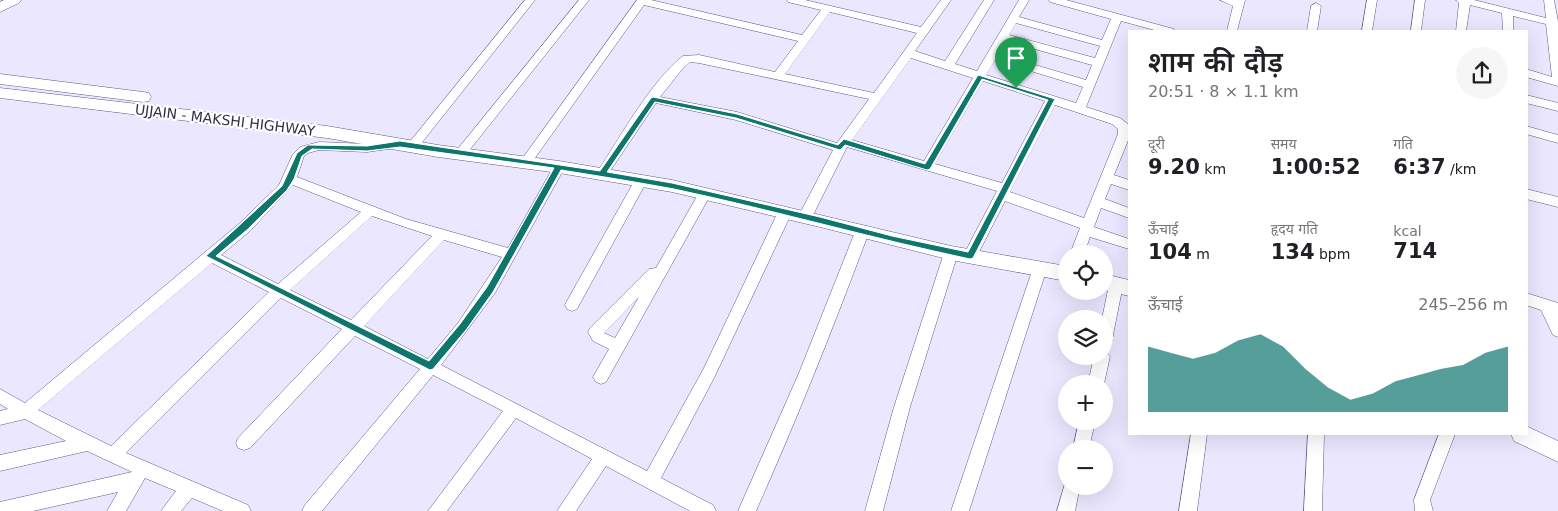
<!DOCTYPE html>
<html lang="hi">
<meta charset="utf-8">
<style>
body{margin:0;font-family:"DejaVu Sans","Noto Sans Devanagari",sans-serif;background:#f6f6f6;color:#202124;height:100vh;display:flex;flex-direction:column;font-size:19px;white-space:nowrap}
*{box-sizing:border-box;margin:0}
p{font-size:16px;color:#757577}
.icon{flex:none;width:28px;height:28px;fill:none;stroke:currentColor;stroke-width:2;stroke-linecap:round;stroke-linejoin:round}
.map{position:relative;flex:1;overflow:hidden}
.drawer{position:absolute;left:1128px;top:30px;width:400px;height:405px;display:flex;flex-direction:column;background:#fff;border-radius:0px;box-shadow:0 5px 20px #0002}
.drawer>*{flex:none}
.tools{position:absolute;left:1058px;top:245px;display:grid;gap:10px}
.tools a{display:grid;place-items:center;width:55px;height:55px;border-radius:50%;background:#fff;box-shadow:0 5px 20px #0002;font-size:25px}
.pin{position:absolute;display:grid;place-items:center;width:42px;height:42px;color:#fff;margin:-51px -21px;border-radius:50% 50% 50% 0;rotate:-45deg;box-shadow:0 0 5px #0007}
.pin .icon{rotate:45deg}
.round{display:grid;place-items:center;flex:none;width:52px;height:52px;border-radius:26px;background:#f6f6f6}
.head{display:flex;align-items:center;justify-content:space-between;height:85px;padding:0 20px}
h1{font-size:28px;font-weight:600;line-height:38px}
.metrics{display:grid;grid-template-columns:repeat(3,1fr);gap:8px;height:85px;padding:5px 20px}
.metrics div{display:grid;align-content:center}
.metrics b{font-size:21px;font-weight:600}
.metrics small{font-size:14px;font-weight:400}
.metrics p{font-size:14px}
.chart{height:140px;padding:10px 20px}
.chart p{display:flex;justify-content:space-between}
.chart svg{width:100%;height:90px;margin-top:5px;fill:#0f766e;opacity:.7}
.map>svg:first-child{display:block}
</style>
<div class="map">
<svg width="1558" height="511" viewBox="0 0 1558 511">
<rect width="100%" height="100%" fill="#eae7ff"/>
<g fill="none" stroke-linecap="round" stroke-linejoin="round">
<defs>
<g id="street">
<path d="M525 0H535L416 150H408L406 147 408 144Z"/>
<path d="M579 0H589L464 157H456L454 154 456 151Z"/>
<path d="M637 0H651L802 35 821 10 788 2 787 0H805L921 27 941 0H951L915 51 945 61 984 0H994L955 64 977 71 1019 0H1029L1019 17 1102 40 1111 19 1050 2 1049 0H1066L1174 29 1175 31H1158L1121 21 1086 107 1120 118 1129 125V138L1114 175 1129 180V190L1111 184 1105 199 1129 208V218L1101 208 1094 227 1129 239V249L1090 237 1084 254H1070L1080 228 1005 201 975 260 970 261 965 260 963 256 997 191 847 147 810 221H800L798 217 833 150 736 120 656 103 606 177H598L596 174 598 171C620 137 652 80 683 56L699 55 775 72 798 41 644 5 530 165H522L520 162 522 159ZM830 12 917 33 874 93 785 74ZM1016 23 1100 46 1095 58 1009 35ZM1006 41 1092 65 1086 80 998 54ZM911 58 973 78 924 161 852 140ZM995 60 1083 87 1076 103 986 75ZM690 62 699 63 869 99 837 143 737 112 660 97 684 67ZM983 81 1045 101 1002 183 935 164ZM1055 105 1112 124 1118 129V134L1084 218 1010 192Z"/>
<path d="M1220 0H1245L1237 31H1227L1233 6Z"/>
<path d="M1367 0H1377L1372 31H1362Z"/>
<path d="M1415 0H1425L1421 31H1411Z"/>
<path d="M1456 0H1474L1546 18 1544 0H1554L1558 21V86L1526 77V69L1552 77 1546 24 1513 16V31H1503L1502 13 1470 5 1466 31H1456L1459 3Z"/>
<path d="M1316 3 1321 6 1317 31H1307L1311 6Z"/>
<path d="M1526 95 1558 103V111L1526 103Z"/>
<path d="M1526 126 1558 135V143L1526 134Z"/>
<path d="M398 140 404 144 402 147 367 152 319 150 308 153 304 156 297 177 406 219 508 248 555 164H563L565 167 495 293 441 365 647 471 704 368 778 212 780 209H790L792 212 714 378 661 478 713 505 716 511H690L606 466 576 511H557L592 459 516 418 447 511H428L503 411 433 375 322 511H302L305 505 420 369 355 336 250 448 244 450 238 448 236 443 238 438 342 329 281 298 126 453 248 505 251 511H223L192 498 181 511H161L176 491 145 478 126 511H107L118 492 33 511H0V502L132 472 87 451 0 471V455L66 441 25 419 0 425V411L8 409 0 404V389L25 403 240 223 279 185 293 154 300 147 319 142 367 144ZM293 185 361 212 278 284 221 255 250 231ZM372 216 432 236 351 320 290 290ZM444 240 502 257 458 323 428 359 364 326ZM212 263 269 292 111 446 38 410Z"/>
<path d="M641 176 646 178 647 181 577 309 572 311 567 309 565 305 567 301 636 178Z"/>
<path d="M705 189 710 191 711 194 606 382 601 384 596 382 593 377 609 349 593 341 588 332 590 328 649 269 656 268 700 191ZM639 297 615 338 604 333Z"/>
<path d="M1526 189 1558 197V207L1526 199Z"/>
<path d="M862 227 867 228 869 232C834 326 797 419 756 511H738L799 373 855 232 857 228Z"/>
<path d="M951 248 956 249 958 253 910 407 883 511H865L894 407 944 253 946 249Z"/>
<path d="M1040 263 1045 264 1047 268 969 511H951L1033 268 1035 264Z"/>
<path d="M1116 279 1121 281 1123 285 1111 345 1109 349 1105 351 1110 356 1104 384H1088L1094 356H1104V319H1102L1109 285 1111 281Z"/>
<path d="M1526 293 1558 303V337L1553 335 1541 310 1526 305Z"/>
<path d="M1079 421H1095L1089 449H1073Z"/>
<path d="M1191 434H1207L1197 511H1179Z"/>
<path d="M1308 434H1324L1322 511H1304Z"/>
<path d="M1439 434H1455L1430 500 1433 511H1415L1414 500Z"/>
<path d="M1066 480V486H1080L1075 511H1057Z"/>
</g>
<g id="secondary">
<path d="M4 0H21L19 3 0 12V2Z"/>
<path d="M0 74 143 92 149 93 151 97 149 101 143 102 0 84Z"/>
<path d="M0 88 327 126 438 145 559 161 672 180 951 246 1066 266V281L951 260 820 227 672 192 559 173 438 157 327 138 0 98Z"/>
<path d="M1104 274 1129 280V296L1104 290Z"/>
<path d="M1526 426 1558 441V462L1514 441 1511 434H1526Z"/>
</g>
</defs>
<!-- street casing -->
<use href="#street" stroke="#5f588a" stroke-width="1"/>
<!-- secondary casing -->
<use href="#secondary" stroke="#5f588a" stroke-width="1"/>
<!-- street -->
<use href="#street" fill="#fff" fill-rule="evenodd"/>
<!-- secondary -->
<use href="#secondary" fill="#fff" fill-rule="evenodd"/>
</g>
<!-- route -->
<path fill="#0f766e" stroke="#fff" fill-rule="evenodd" d="M978 75 1055 99 973 258 970 259C871 238 773 210 674 189 636 182 599 176 561 170L493 292 466 330 433 369 430 370 206 256 282 186 297 153 308 145 367 146 400 141 600 171 651 98 653 97 737 114 838 145 844 139 925 164ZM982 79 1048 100 968 252 892 236 820 217 672 183 607 172 655 102 736 118 840 150 845 145 927 170 930 169ZM400 147 554 168 487 287 460 324 429 361 216 256 248 229 287 190 294 179 302 156 312 149 367 151Z"/>
<g text-anchor="middle" stroke-width="4.5" stroke-linejoin="round" paint-order="stroke">
<!-- street labels -->
<g font-size="14" fill="#322f45" stroke="#fff">
<text transform="translate(225 120) rotate(7)" y="5">UJJAIN - MAKSHI HIGHWAY</text>
</g>
</g>
</svg>
<div class="tools">
<a><svg class="icon" aria-label="locate" viewBox="0 0 24 24"><circle cx="12" cy="12" r="6"/><path d="M12 2v4M12 18v4M2 12h4M18 12h4"/></svg></a>
<a><svg class="icon" aria-label="layers" viewBox="0 0 24 24"><path d="M12 4l9 5-9 5-9-5zM3 14l9 5 9-5"/></svg></a>
<a>+</a>
<a>−</a>
</div>
<div class="pin" style="left:1016px;top:88px;background:#1e9e55"><svg class="icon" aria-label="arrive" viewBox="0 0 24 24"><path d="M6 21V4h12l-3 4 3 4H6"/></svg></div>
<section class="drawer">
<div class="head"><div><h1>शाम की दौड़</h1><p>20:51 · 8 × 1.1 km</p></div><a class="round"><svg class="icon" aria-label="share" viewBox="0 0 24 24"><path d="M12 15V3M7 8l5-5 5 5M5 13v7h14v-7"/></svg></a></div>
<div class="metrics">
<div><p>दूरी</p><b>9.20<small> km</small></b></div>
<div><p>समय</p><b>1:00:52</b></div>
<div><p>गति</p><b>6:37<small> /km</small></b></div>
</div>
<div class="metrics">
<div><p>ऊँचाई</p><b>104<small> m</small></b></div>
<div><p>हृदय गति</p><b>134<small> bpm</small></b></div>
<div><p>kcal</p><b>714</b></div>
</div>
<div class="chart"><p><span>ऊँचाई</span>245–256 m</p>
<svg viewBox="0 0 160 44" preserveAspectRatio="none"><path d="M0 44V12L10 15L20 18L30 15L40 9L50 6L60 12L70 23L80 32L90 38L100 35L110 29L120 26L130 23L140 21L150 15L160 12V44z"/></svg>
</div>
</section>
</div>
